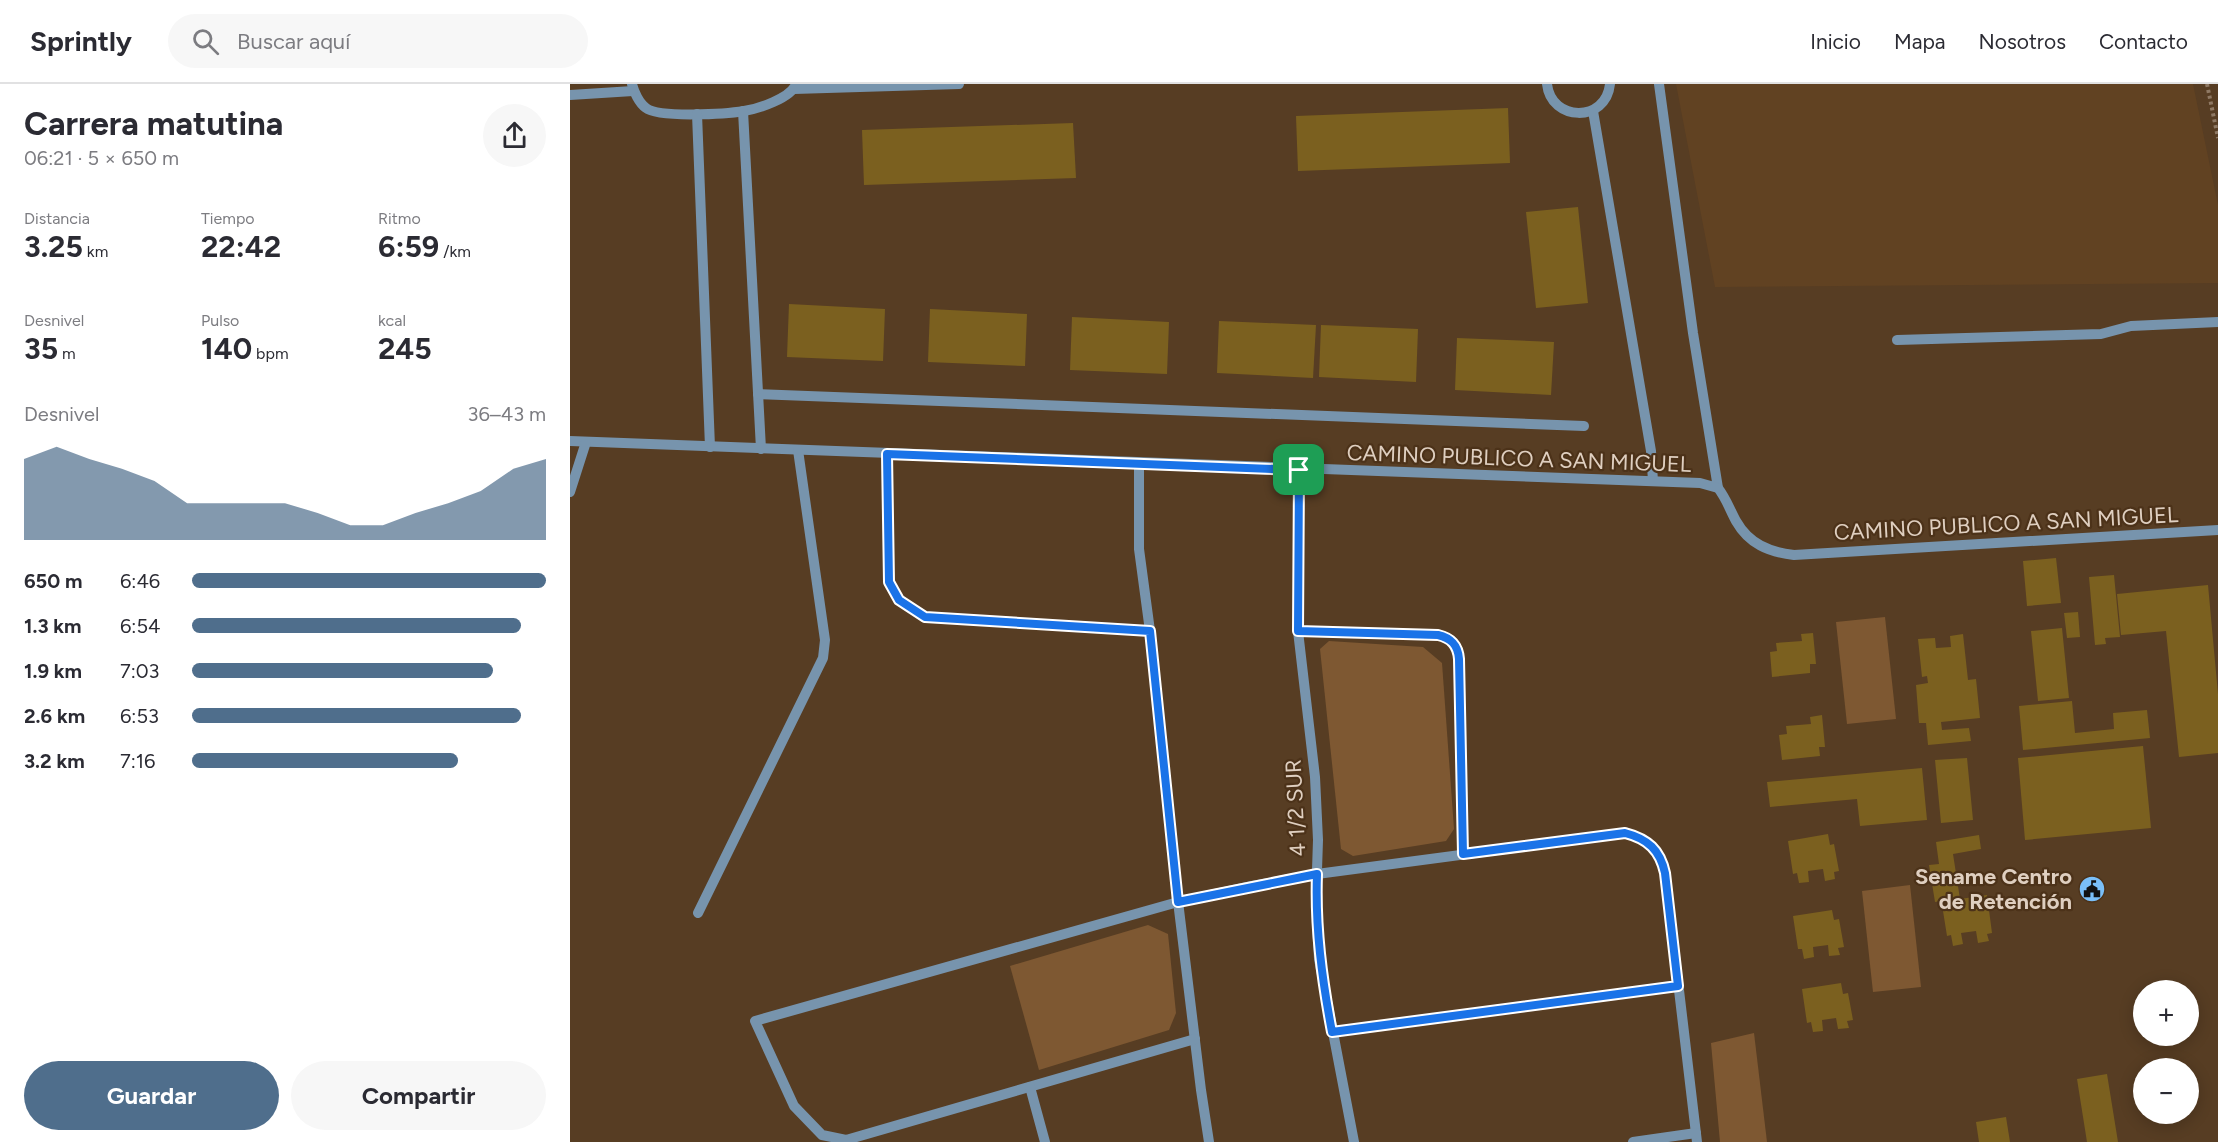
<!DOCTYPE html>
<html lang="es">
<meta charset="utf-8">
<style>
body{margin:0;font-family:Figtree,sans-serif;background:#f7f7f7;color:#2b2b33;height:100vh;display:flex;flex-direction:column;font-size:22px;white-space:nowrap}
*{box-sizing:border-box;margin:0}
p{font-size:20px;color:#7c7c81}
.icon{flex:none;width:33px;height:33px;fill:none;stroke:currentColor;stroke-width:2;stroke-linecap:round;stroke-linejoin:round}
.map{position:relative;flex:1;overflow:hidden}
.sheet{display:flex;flex-direction:column;background:#fff;width:570px}
.sheet>*{flex:none}
.tools{position:absolute;left:1563px;top:896px;display:grid;gap:12px}
.tools a{display:grid;place-items:center;width:66px;height:66px;border-radius:50%;background:#fff;box-shadow:0 3px 15px #0003;font-size:30px}
.pin{position:absolute;display:grid;place-items:center;width:51px;height:51px;color:#fff;margin:-26px;border-radius:12px;box-shadow:0 3px 9px #0006}
.round{display:grid;place-items:center;flex:none;width:63px;height:63px;border-radius:32px;background:#f7f7f7}
.summary{display:flex;align-items:center;justify-content:space-between;height:102px;padding:0 24px}
h1{font-size:33px;font-weight:700;line-height:45px}
.metrics{display:grid;grid-template-columns:repeat(3,1fr);gap:9px;height:102px;padding:6px 24px}
.metrics div{display:grid;align-content:center}
.metrics b{font-size:30px;font-weight:700}
.metrics small{font-size:16px;font-weight:400}
.metrics p{font-size:16px}
.chart{height:168px;padding:12px 24px}
.chart p{display:flex;justify-content:space-between}
.chart svg{width:100%;height:108px;margin-top:6px;fill:#4f6e8c;opacity:.7}
.button{display:flex;gap:12px;margin-top:auto;padding:12px 24px}
.button a{flex:1;height:69px;border-radius:36px;background:#4f6e8c;color:#fff;font-size:24px;font-weight:700;line-height:69px;text-align:center}
.button a+a{background:#f7f7f7;color:#2b2b33}
ul{padding:0 24px;list-style:none;font-size:20px}
li{display:grid;grid-template-columns:96px 72px 1fr;align-items:center;height:45px}
li i{height:15px;border-radius:8px;background:#4f6e8c}
header{display:flex;align-items:center;gap:36px;box-sizing:border-box;height:84px;padding:0 30px;background:#fff;border-bottom:2px solid #e1e1e2}
header strong{font-size:28px}
nav{display:flex;gap:33px;margin-inline-start:auto;font-size:21px}
.search{width:420px;height:54px;background:#f7f7f7;display:flex;align-items:center;gap:15px;box-sizing:border-box;padding:0 21px;border-radius:33px;color:#7c7c81;font-size:22px}
main{display:flex;flex:1;min-height:0}
.map>svg:first-child{display:block}
</style>
<header>
<strong>Sprintly</strong>
<div class="search"><svg class="icon" aria-label="search" viewBox="0 0 24 24"><circle cx="10" cy="10" r="6"/><path d="M15 15l6 6"/></svg>Buscar aquí</div>
<nav><a>Inicio</a><a>Mapa</a><a>Nosotros</a><a>Contacto</a></nav>
</header>
<main>
<section class="sheet">
<div class="summary"><div><h1>Carrera matutina</h1><p>06:21 · 5 × 650 m</p></div><a class="round"><svg class="icon" aria-label="share" viewBox="0 0 24 24"><path d="M12 15V3M7 8l5-5 5 5M5 13v7h14v-7"/></svg></a></div>
<div class="metrics">
<div><p>Distancia</p><b>3.25<small> km</small></b></div>
<div><p>Tiempo</p><b>22:42</b></div>
<div><p>Ritmo</p><b>6:59<small> /km</small></b></div>
</div>
<div class="metrics">
<div><p>Desnivel</p><b>35<small> m</small></b></div>
<div><p>Pulso</p><b>140<small> bpm</small></b></div>
<div><p>kcal</p><b>245</b></div>
</div>
<div class="chart"><p><span>Desnivel</span>36–43 m</p>
<svg viewBox="0 0 160 44" preserveAspectRatio="none"><path d="M0 44V11L10 6L20 11L30 15L40 20L50 29L60 29L70 29L80 29L90 33L100 38L110 38L120 33L130 29L140 24L150 15L160 11V44z"/></svg>
</div>
<ul>
<li><b>650 m</b>6:46<i style="width:100%"></i></li>
<li><b>1.3 km</b>6:54<i style="width:93%"></i></li>
<li><b>1.9 km</b>7:03<i style="width:85%"></i></li>
<li><b>2.6 km</b>6:53<i style="width:93%"></i></li>
<li><b>3.2 km</b>7:16<i style="width:75%"></i></li>
</ul>
<div class="button"><a>Guardar</a><a>Compartir</a></div>
</section>
<div class="map">
<svg width="1648" height="1058" viewBox="0 0 1648 1058">
<rect width="100%" height="100%" fill="#573d23"/>
<!-- built -->
<path fill="#614222" d="M1106 0H1623L1648 121V199L1145 203Z"/>
<!-- green -->
<g fill="#7e5832">
<path d="M1315 533 1326 635 1277 640 1266 538Z"/>
<path d="M759 557 853 563 872 579 884 745 876 757 783 772 771 765 750 565Z"/>
<path d="M1340 801 1351 903 1303 908 1292 807Z"/>
<path d="M578 841 598 850 606 929 599 946 469 986 440 882Z"/>
<path d="M1184 949 1197 1058H1150L1141 959Z"/>
</g>
<!-- building -->
<g fill="#7b601f">
<path d="M938 24 940 79 728 87 726 32Z"/>
<path d="M503 39 506 94 294 101 292 46Z"/>
<path d="M1008 123 1018 219 966 224 956 128Z"/>
<path d="M219 220 315 225 313 277 217 273Z"/>
<path d="M360 225 457 230 455 282 358 278Z"/>
<path d="M502 233 599 238 597 290 500 286Z"/>
<path d="M649 237 746 241 743 294 647 289Z"/>
<path d="M751 241 848 245 846 298 749 293Z"/>
<path d="M887 254 984 258 981 311 885 306Z"/>
<path d="M1486 474 1491 519 1457 522 1453 477Z"/>
<path d="M1544 491 1550 553 1535 554 1536 560 1525 561 1519 493Z"/>
<path d="M1638 501 1648 610V669L1609 673 1596 547 1551 551 1547 510Z"/>
<path d="M1508 528 1510 553 1497 554 1494 529Z"/>
<path d="M1492 544 1499 614 1468 617 1461 547Z"/>
<path d="M1243 549 1246 580H1240V589L1202 593 1200 568 1207 567 1206 559 1232 557 1231 550Z"/>
<path d="M1393 550 1398 596 1406 595 1410 634 1371 638 1372 646 1399 644 1401 657 1358 661 1356 639H1349L1346 601 1358 599 1357 592 1352 593 1348 555 1365 554 1366 564 1381 563 1380 552Z"/>
<path d="M1502 617 1505 649 1544 645 1543 629 1577 626 1580 654 1453 666 1449 622Z"/>
<path d="M1252 631 1255 663H1249L1250 672 1212 676 1209 651 1217 650 1216 642 1241 640 1240 633Z"/>
<path d="M1573 662 1581 744 1455 756 1448 674Z"/>
<path d="M1397 674 1403 736 1371 739 1365 676Z"/>
<path d="M1352 684 1357 736 1290 742 1287 715 1200 723 1197 698Z"/>
<path d="M1258 750 1260 761 1264 760 1269 787 1264 788 1265 795 1255 797 1253 785 1238 787 1239 798 1229 799 1227 789 1223 790 1218 757Z"/>
<path d="M1409 751 1411 765 1383 770 1390 815 1417 811 1422 849 1417 850 1419 857 1408 859 1406 847 1391 849 1393 860 1383 862 1381 851 1377 852 1373 827 1379 826 1378 816 1365 818 1359 781 1369 780 1366 758Z"/>
<path d="M1262 826 1264 836 1269 835 1274 863 1268 864 1270 871 1259 872 1258 861 1243 863 1244 873 1234 875 1232 865H1228L1223 832Z"/>
<path d="M1271 899 1273 910 1278 909 1283 936 1277 937 1279 944 1268 945 1266 934 1252 936 1253 947 1243 948 1241 938 1237 939 1232 905Z"/>
<path d="M1537 990 1548 1058H1517L1507 995Z"/>
<path d="M1436 1033 1440 1058H1409L1406 1038Z"/>
</g>
<g fill="none" stroke-linecap="round" stroke-linejoin="round">
<!-- path -->
<path stroke="#8f7964" stroke-width="4" stroke-dasharray="3 3" stroke-linecap="butt" d="M1637 0 1648 54"/>
<!-- minor -->
<g stroke="#7794ad" stroke-width="10">
<path d="M62 0C64 8 69 19 76 24 88 34 157 30 174 27 188 25 221 14 226 0"/>
<path d="M977 0C981 38 1036 39 1040 0"/>
<path d="M1089 0 1123 249 1148 404"/>
<path d="M224 5 389 0"/>
<path d="M0 11 63 7"/>
<path d="M173 27 191 365"/>
<path d="M1023 27 1081 367 1083 397"/>
<path d="M127 30 140 363"/>
<path d="M1327 256 1531 250 1561 242 1648 238"/>
<path d="M188 310 1014 342"/>
<path d="M0 357 1130 399 1148 404C1156 414 1160 426 1166 437 1179 460 1199 468 1224 471L1648 446"/>
<path d="M317 370 319 498 329 516 355 533 580 547"/>
<path d="M569 380V465L580 547 606 801 631 1006 639 1058"/>
<path d="M729 386 728 547 745 693 748 756 746 816 749 875 784 1058"/>
<path d="M0 408 16 358"/>
<path d="M728 547 868 551C882 554 888 561 889 575L893 770"/>
<path d="M128 829 253 574 255 556 228 366"/>
<path d="M762 948 1108 902"/>
<path d="M625 955 276 1056 252 1051 224 1022 185 937 608 818 682 802 747 790 1055 749C1078 755 1090 766 1095 788L1127 1058"/>
<path d="M460 1003 475 1058"/>
<path d="M1063 1058 1126 1049"/>
</g>
</g>
<g fill="none" stroke-linecap="round" stroke-linejoin="round">
<defs>
<path id="route" d="M317 370 729 386 728 547 868 551C881 554 888 561 889 575L893 770 1055 749C1078 755 1090 766 1095 789L1108 902 762 948C752 895 745 844 747 790L608 818 580 547 355 533 329 516 319 498Z"/>
</defs>
<!-- route casing -->
<use href="#route" stroke="#fff" stroke-width="12"/>
<!-- route -->
<use href="#route" stroke="#1a73e8" stroke-width="8"/>
</g>
<!-- icons -->
<defs>
<symbol id="civic-disc" viewBox="-11 -11 22 22"><circle r="9.5" fill="#7abff8" stroke="#4c3219"/><path d="M-.6-6.5H3V-4.5H.6V-3L4-1V1h2V6H-6V1h2V-1L-.6-3ZM-1.2 2.5V6h2.4V2.5Z" fill="#111"/></symbol>
</defs>
<g fill-rule="evenodd">
<use href="#civic-disc" x="1507" y="790" width="30" height="30"/>
</g>
<g text-anchor="middle" stroke-width="4.5" stroke-linejoin="round" paint-order="stroke">
<!-- street labels -->
<g font-size="22" fill="#dfcfc0" stroke="#4c3219">
<text transform="translate(949 374) rotate(2)" y="8">CAMINO PUBLICO A SAN MIGUEL</text>
<text transform="translate(1436 439) rotate(-3)" y="8">CAMINO PUBLICO A SAN MIGUEL</text>
<text transform="translate(725 724) rotate(-93)" y="8">4 1/2 SUR</text>
</g>
<!-- poi labels -->
<g font-size="22" font-weight="bold" fill="#dfcfc0" stroke="#4c3219" text-anchor="end">
<text x="1502" y="800">Sename Centro<tspan x="1502" dy="25">de Retención</tspan></text>
</g>
</g>
</svg>
<div class="tools">
<a>+</a>
<a>−</a>
</div>
<div class="pin" style="left:729px;top:386px;background:#1e9e55"><svg class="icon" aria-label="arrive" viewBox="0 0 24 24"><path d="M6 21V4h12l-3 4 3 4H6"/></svg></div>
</div>
</main>
